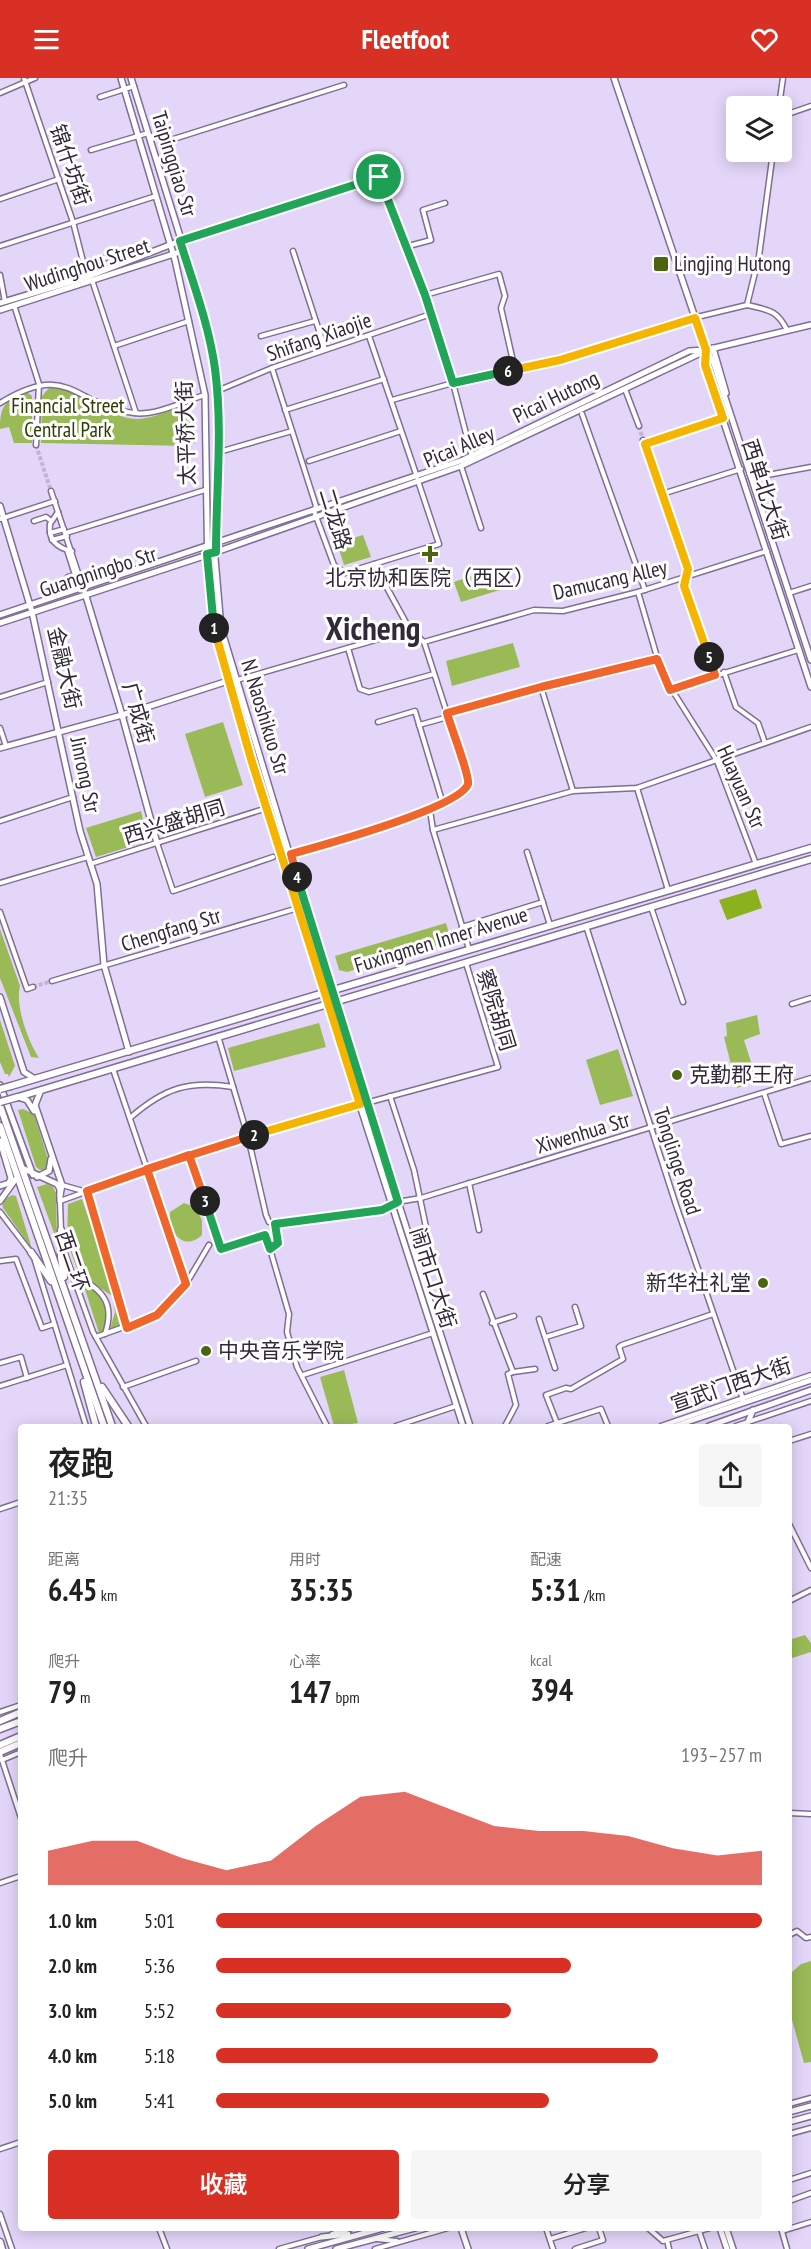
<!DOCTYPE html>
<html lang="zh">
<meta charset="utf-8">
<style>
body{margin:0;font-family:"PT Sans Narrow","Noto Sans SC",sans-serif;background:#f6f6f6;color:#222;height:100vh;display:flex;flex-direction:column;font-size:22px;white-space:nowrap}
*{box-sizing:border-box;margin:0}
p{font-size:20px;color:#767676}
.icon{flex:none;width:33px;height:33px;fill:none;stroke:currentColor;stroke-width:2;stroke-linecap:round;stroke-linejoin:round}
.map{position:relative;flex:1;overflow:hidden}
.side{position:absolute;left:18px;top:1346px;width:774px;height:807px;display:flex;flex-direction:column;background:#fff;border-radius:6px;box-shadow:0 3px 15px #0003}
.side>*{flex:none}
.tools{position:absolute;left:726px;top:18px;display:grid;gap:12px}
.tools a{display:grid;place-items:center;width:66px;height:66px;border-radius:6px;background:#fff;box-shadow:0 3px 15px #0003;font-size:30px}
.pin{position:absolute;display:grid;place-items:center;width:51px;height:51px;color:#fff;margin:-26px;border:3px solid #fff;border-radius:50%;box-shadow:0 2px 6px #0007}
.km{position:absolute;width:30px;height:30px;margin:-15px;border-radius:50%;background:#222;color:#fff;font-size:16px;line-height:30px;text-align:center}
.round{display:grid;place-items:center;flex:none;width:63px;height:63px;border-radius:6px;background:#f6f6f6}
.overview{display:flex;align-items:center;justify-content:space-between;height:102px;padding:0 30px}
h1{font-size:33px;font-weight:600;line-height:45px}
.stats{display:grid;grid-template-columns:repeat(3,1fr);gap:9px;height:102px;padding:6px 30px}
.stats div{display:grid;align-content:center}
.stats b{font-size:30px;font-weight:600}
.stats small{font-size:16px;font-weight:400}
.stats p{font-size:16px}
.chart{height:168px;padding:12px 30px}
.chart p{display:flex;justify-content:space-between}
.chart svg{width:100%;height:108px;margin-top:6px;fill:#d93025;opacity:.7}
.primary-button{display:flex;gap:12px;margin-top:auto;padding:12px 30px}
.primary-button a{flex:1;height:69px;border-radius:6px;background:#d93025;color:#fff;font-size:24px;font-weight:600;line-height:69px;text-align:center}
.primary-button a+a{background:#f6f6f6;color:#222}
ul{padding:0 30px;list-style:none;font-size:20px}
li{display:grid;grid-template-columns:96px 72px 1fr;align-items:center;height:45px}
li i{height:15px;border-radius:8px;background:#d93025}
header{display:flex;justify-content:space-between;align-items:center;height:78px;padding:0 30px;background:#d93025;color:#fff;font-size:27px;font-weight:600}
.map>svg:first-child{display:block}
</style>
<header><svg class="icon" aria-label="menu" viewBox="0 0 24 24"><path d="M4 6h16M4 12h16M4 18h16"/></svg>Fleetfoot<svg class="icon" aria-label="heart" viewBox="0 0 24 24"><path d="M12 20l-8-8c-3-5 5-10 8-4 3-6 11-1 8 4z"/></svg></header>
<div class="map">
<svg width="811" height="2171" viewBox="0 0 811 2171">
<rect width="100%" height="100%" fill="#e4d6f9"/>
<!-- green -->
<g fill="#9aba57">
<path d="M49 310C82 308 104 340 137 341 152 341 169 332 183 328L187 342 194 346 195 365 188 368 41 365 42 318Z"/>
<path d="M27 314 32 318V365H14L9 349 0 351C0 329 4 322 27 314Z"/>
<path d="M363 457 371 479 344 487 337 465Z"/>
<path d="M496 490 503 511 461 524 454 504Z"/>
<path d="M513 565 520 589 452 608 446 583Z"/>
<path d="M223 644 243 707 205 719 185 656Z"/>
<path d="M141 733 148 763 96 779 86 750Z"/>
<path d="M446 845 451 863 347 894 339 892 335 878Z"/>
<path d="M0 851 20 908C15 928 28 963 39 980L31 979 0 900Z"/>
<path d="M757 937 760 956 744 962 757 1003 737 1010 724 959 727 958 726 945Z"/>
<path d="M0 942 15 988 9 999 8 996H5L0 984Z"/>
<path d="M319 945 326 969 234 993 228 970Z"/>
<path d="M618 971 633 1018 600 1027 586 982Z"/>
<path d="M23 1031 34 1036 49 1084 46 1092H40L36 1089 18 1032Z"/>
<path d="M47 1106 53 1109 56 1115 57 1163 37 1109Z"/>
<path d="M12 1117 16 1118 32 1171 3 1130 2 1123Z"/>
<path d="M82 1121 123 1242 121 1247 110 1251 115 1234 112 1218 79 1196 67 1164 68 1126Z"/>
<path d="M184 1125 195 1129 202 1142V1157C184 1174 168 1155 170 1134Z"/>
<path d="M82 1202C101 1218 111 1227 104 1253L99 1255Z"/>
<path d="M344 1292 358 1345 334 1348 320 1299Z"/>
<path d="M805 1557 811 1565V1574L789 1581V1562Z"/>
<path d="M811 1883V1984L804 1985 789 1931V1897L801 1886Z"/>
</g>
<!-- forest -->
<path fill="#8bb21d" d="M756 811 762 830 727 842 719 822Z"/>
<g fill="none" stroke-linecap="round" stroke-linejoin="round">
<!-- minor-tunnel -->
<g stroke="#c0b3d3" stroke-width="4" stroke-dasharray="4 2" stroke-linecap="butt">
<path d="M639 348 643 362"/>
<path d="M36 367 51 413"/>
<path d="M33 909 52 903"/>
</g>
<defs>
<g id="minor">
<path d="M24 0 73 144 87 199"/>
<path d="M0 15 35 0"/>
<path d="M100 19 134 8"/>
<path d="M779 28 783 0"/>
<path d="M782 38 811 28"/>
<path d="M161 65 344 7"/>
<path d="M91 72 148 55"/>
<path d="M0 121 59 101"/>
<path d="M181 163 379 99 425 217 453 305 472 379"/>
<path d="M0 168 156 118"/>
<path d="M405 169 431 162 423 132 445 125"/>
<path d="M293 173 325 271"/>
<path d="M86 184 119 177H139"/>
<path d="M0 197 5 224"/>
<path d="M92 202 136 335"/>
<path d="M425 217 499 196 505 218 501 230 515 292"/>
<path d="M14 227 39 306 36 367"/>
<path d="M747 227C769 232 777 232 787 252"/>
<path d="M261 258 315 243"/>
<path d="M369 258 417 399"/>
<path d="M114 268 189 243"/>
<path d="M272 290 316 428 314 433 334 487 345 495 374 486 410 552 424 564 468 700C467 718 444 726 430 732"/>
<path d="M625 311 639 348"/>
<path d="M217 313 272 290 431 236"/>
<path d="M392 322 453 305 560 282 664 247 747 227 759 178 773 74"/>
<path d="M0 325C70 282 72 327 134 335 156 338 184 323 205 317"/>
<path d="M285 332 384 301"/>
<path d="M582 336 645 512"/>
<path d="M643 362 688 491 684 508 715 597"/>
<path d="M645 365 723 340"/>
<path d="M219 374 292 353"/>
<path d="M309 383 401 353"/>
<path d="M461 388 481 450"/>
<path d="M751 400 811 389"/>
<path d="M51 413 83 510"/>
<path d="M662 416 741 391"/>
<path d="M58 434 50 446C48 462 57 470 72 473"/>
<path d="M0 441 55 423"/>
<path d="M34 443 46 439 50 442"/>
<path d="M50 455 64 451"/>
<path d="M66 455 205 412"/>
<path d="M52 462 67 458"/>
<path d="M67 472 75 497 68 499"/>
<path d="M374 486 439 466 418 403"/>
<path d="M638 514 662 596 717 683 756 786"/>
<path d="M789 515 811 508"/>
<path d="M424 564 534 532 563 533 638 514 767 473"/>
<path d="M348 570 360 611 369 614 434 596"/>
<path d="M724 594 736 629 758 645 765 665"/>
<path d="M237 602 410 552"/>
<path d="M541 609 573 713"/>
<path d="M670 612 798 572"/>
<path d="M0 619 48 604"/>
<path d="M447 635 541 609 657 581"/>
<path d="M378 644 415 633 443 726"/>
<path d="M419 647 448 639"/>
<path d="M0 650 6 668"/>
<path d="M637 710 668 812"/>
<path d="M0 743 73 719"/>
<path d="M433 752 573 713 637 710 811 649"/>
<path d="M157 765 173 813 273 779"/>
<path d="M527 774 550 847"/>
<path d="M291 776 430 732 433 752 469 871"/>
<path d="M90 786 267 730"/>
<path d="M0 805 88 779"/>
<path d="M651 829 683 924"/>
<path d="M0 834 27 911 33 909"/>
<path d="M586 848 676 1127 744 1324"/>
<path d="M462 849 543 824"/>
<path d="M52 903 298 830"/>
<path d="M792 926 811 920"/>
<path d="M218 958 248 1059 266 1137 269 1144 275 1146 383 1132 397 1124 421 1120 811 1000"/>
<path d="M113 991 186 1206"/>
<path d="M764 1015 781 1066 811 1058"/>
<path d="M390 1018 414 1092 427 1154"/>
<path d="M366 1025 498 989 466 885"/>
<path d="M130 1040C164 1010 189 1002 233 1009"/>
<path d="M189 1077 221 1171 265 1157 270 1171 278 1165 275 1146"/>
<path d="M469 1105 479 1152"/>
<path d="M62 1107 83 1113"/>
<path d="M87 1113 127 1250"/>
<path d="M0 1134 32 1176"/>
<path d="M61 1154 60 1123 189 1077 360 1025"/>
<path d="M63 1170 93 1254 146 1348"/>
<path d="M270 1171 289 1236 287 1254 297 1289 327 1348"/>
<path d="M0 1183 16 1181 42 1250 54 1246"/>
<path d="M35 1183 86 1348"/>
<path d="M70 1193C98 1211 117 1220 105 1256"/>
<path d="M483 1216 513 1294 535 1291"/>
<path d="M539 1241 555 1290"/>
<path d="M492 1245 514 1238"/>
<path d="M96 1259 157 1237 186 1206 209 1167"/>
<path d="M546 1259 581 1248 575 1229"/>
<path d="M0 1285 21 1279 27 1300"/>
<path d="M303 1297 433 1255"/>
<path d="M0 1308 67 1287"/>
<path d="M123 1309 196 1283"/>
<path d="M557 1345 546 1317 566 1310 571 1311 623 1281 619 1269 622 1267 713 1236"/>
<path d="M396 1348 456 1328"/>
<path d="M505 1348 516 1327 508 1296 513 1294"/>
<path d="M548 1348 601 1331 608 1348"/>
<path d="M661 1348 811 1297"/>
<path d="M736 1348 811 1323"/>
<path d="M789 1363 811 1356"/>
<path d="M0 1431 21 1424"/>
<path d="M789 1446 811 1490"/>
<path d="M789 1523 811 1512"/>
<path d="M0 1634 21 1627"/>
<path d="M0 1676 21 1740"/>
<path d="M2 1682 21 1674"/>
<path d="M789 1735 811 1736"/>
<path d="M0 1805 21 1798"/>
<path d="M789 1857 797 1853 806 1860 811 1859"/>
<path d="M789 2026 811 2020"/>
<path d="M789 2056 811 2050"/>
<path d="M0 2071 21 2064"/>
<path d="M789 2102 811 2095"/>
<path d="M789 2123 811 2115"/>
<path d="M0 2136 12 2171"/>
<path d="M159 2150 167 2171"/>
<path d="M546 2150 553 2171"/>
<path d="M648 2150 663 2163 710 2150"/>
<path d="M781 2150 787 2171"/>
<path d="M699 2153 705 2171"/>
<path d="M782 2153 811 2144"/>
<path d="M332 2156 352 2150"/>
<path d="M377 2161 397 2163"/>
<path d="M550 2161 586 2150"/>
<path d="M667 2162 669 2171"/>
<path d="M279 2171 322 2159"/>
<path d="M375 2171 448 2150"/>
<path d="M575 2171 603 2162 599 2150"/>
</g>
<g id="major">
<path d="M121 0 175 182 205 317 208 500 219 571 327 925 463 1348"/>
<path d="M131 0 205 239 215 290 219 374 215 480 221 550 338 937 470 1348"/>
<path d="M614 0 706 272 713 283 811 582"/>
<path d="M0 225 87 199 180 163"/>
<path d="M0 232 183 173"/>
<path d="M713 270 726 315"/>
<path d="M706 274 705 287 811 609"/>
<path d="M0 428 32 534 80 753 97 806 104 887 129 974"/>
<path d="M85 515 122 637 157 765"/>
<path d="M0 537 463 382 689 273 706 272 811 247"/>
<path d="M0 545 216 474 461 388 705 273"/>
<path d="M0 670 122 637 228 603"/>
<path d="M0 919 24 994 35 1001"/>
<path d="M0 1007 33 1097"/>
<path d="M41 1012 35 1027 62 1107 60 1117"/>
<path d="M18 1019 27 1022 34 1033"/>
<path d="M0 1063 11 1100 9 1105 0 1108"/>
<path d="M22 1090 57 1106 60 1111V1123"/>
<path d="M37 1099 49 1093 51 1081"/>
<path d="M0 1123 15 1102"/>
<path d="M748 1344 753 1332"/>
<path d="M675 1348 811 1302"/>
<path d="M709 1348 811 1312"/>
<path d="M789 2034 811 2028"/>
<path d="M789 2044 811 2038"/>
<path d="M461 2150 468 2171"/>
<path d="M720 2150 727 2171"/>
<path d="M726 2150 733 2171"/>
<path d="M322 2159 348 2156"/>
<path d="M308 2171 383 2150"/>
<path d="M336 2171 415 2150"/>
</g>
<g id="highway">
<path d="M11 1008 811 770"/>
<path d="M18 1019 811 781"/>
<path d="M0 1028 112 1348"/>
<path d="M0 1048 104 1348"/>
<path d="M61 1152V1179L64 1199"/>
<path d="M31 1174 51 1203"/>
<path d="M84 1304 96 1348"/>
<path d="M102 1309 128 1348"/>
<path d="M0 1643 21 1634"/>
<path d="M0 1651 21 1643"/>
<path d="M0 1667 21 1658"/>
<path d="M0 1674 21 1665"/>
<path d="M0 2164 2 2171"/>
</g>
</defs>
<!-- minor casing -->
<use href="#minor" stroke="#7f6e95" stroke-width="7"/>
<!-- major casing -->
<use href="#major" stroke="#7f6e95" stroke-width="8"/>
<!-- highway casing -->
<use href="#highway" stroke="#7f6e95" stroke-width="9"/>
<!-- minor -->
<use href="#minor" stroke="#fff" stroke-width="4"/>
<!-- major -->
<use href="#major" stroke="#fff" stroke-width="5"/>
<!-- highway -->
<use href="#highway" stroke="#fff" stroke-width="6"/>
<defs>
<g id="highway-bridge">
<path d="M0 1011 11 1008"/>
<path d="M0 1024 18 1019"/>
</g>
</defs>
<!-- highway-bridge casing -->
<use href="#highway-bridge" stroke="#7f6e95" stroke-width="9" stroke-linecap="butt"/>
<!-- highway-bridge -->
<use href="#highway-bridge" stroke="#fff" stroke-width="6"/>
</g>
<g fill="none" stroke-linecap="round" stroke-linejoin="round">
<defs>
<path id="split-1" d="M214 550 207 476 216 474C216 413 223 352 215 291 209 247 193 205 180 163L379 99"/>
<path id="split-2" d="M214 550 251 681 360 1026 254 1057"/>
<path id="split-3" d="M205 1123 189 1077 87 1113 127 1250 157 1237 186 1206 147 1091 254 1057"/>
<path id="split-4" d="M205 1123 221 1171 265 1157 270 1171 278 1165 275 1146 382 1132 398 1124 297 799"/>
<path id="split-5" d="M297 799 291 776C320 768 460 730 468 706 470 698 450 647 447 635L541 609 657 581 670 612 715 597 709 579"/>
<path id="split-6" d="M508 293 560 282 695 240 706 272 705 287 723 340 645 366 688 491 684 508 709 579"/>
<path id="split-7" d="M379 99 425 217 453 305 508 293"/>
</defs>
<!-- split-1 casing -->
<use href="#split-1" stroke="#fff" stroke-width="12"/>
<!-- split-2 casing -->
<use href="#split-2" stroke="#fff" stroke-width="12"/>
<!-- split-3 casing -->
<use href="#split-3" stroke="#fff" stroke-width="12"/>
<!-- split-4 casing -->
<use href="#split-4" stroke="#fff" stroke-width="12"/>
<!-- split-5 casing -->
<use href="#split-5" stroke="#fff" stroke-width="12"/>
<!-- split-6 casing -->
<use href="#split-6" stroke="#fff" stroke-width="12"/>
<!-- split-7 casing -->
<use href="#split-7" stroke="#fff" stroke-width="12"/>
<!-- split-1 -->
<use href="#split-1" stroke="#22a559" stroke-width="8"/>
<!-- split-2 -->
<use href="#split-2" stroke="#f5b400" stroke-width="8"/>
<!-- split-3 -->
<use href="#split-3" stroke="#f0652b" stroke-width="8"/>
<!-- split-4 -->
<use href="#split-4" stroke="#22a559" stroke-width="8"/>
<!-- split-5 -->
<use href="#split-5" stroke="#f0652b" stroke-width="8"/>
<!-- split-6 -->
<use href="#split-6" stroke="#f5b400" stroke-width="8"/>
<!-- split-7 -->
<use href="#split-7" stroke="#22a559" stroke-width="8"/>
</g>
<!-- markers -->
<g fill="#4c630f" stroke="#fefefe" stroke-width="2">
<rect x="653" y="178" width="16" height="16" rx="3"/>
<path d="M427 467h6v6h6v6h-6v6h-6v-6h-6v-6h6z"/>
<circle cx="677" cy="997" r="6"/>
<circle cx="763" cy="1205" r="6"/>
<circle cx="206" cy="1273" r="6"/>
</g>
<g text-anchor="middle" stroke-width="6" stroke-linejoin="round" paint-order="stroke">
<!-- street labels -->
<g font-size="21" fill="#302939" stroke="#fefefe">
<text transform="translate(174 86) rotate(73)" y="7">Taipingqiao Str</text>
<text transform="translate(70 87) rotate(71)" y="7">锦什坊街</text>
<text transform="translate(87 187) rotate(-18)" y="7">Wudinghou Street</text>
<text transform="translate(319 259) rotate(-19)" y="7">Shifang Xiaojie</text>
<text transform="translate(556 319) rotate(-26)" y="7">Picai Hutong</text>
<text transform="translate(186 355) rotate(-92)" y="7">太平桥大街</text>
<text transform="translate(459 369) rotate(-23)" y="7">Picai Alley</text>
<text transform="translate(765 412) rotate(72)" y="7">西单北大街</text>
<text transform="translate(335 441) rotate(73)" y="7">二龙路</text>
<text transform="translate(98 494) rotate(-18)" y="7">Guangningbo Str</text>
<text transform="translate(610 502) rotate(-13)" y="7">Damucang Alley</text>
<text transform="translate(64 590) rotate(77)" y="7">金融大街</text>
<text transform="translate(138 635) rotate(74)" y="7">广成街</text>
<text transform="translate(265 639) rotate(73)" y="7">N. Naoshikuo Str</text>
<text transform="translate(85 697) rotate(78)" y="7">Jinrong Str</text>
<text transform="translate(741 709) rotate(66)" y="7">Huayuan Str</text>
<text transform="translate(174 744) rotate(-17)" y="7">西兴盛胡同</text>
<text transform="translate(171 852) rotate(-17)" y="7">Chengfang Str</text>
<text transform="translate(441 862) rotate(-17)" y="7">Fuxingmen Inner Avenue</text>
<text transform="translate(496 932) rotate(73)" y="7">察院胡同</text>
<text transform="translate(583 1055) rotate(-17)" y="7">Xiwenhua Str</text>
<text transform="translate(677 1083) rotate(72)" y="7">Tonglinge Road</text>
<text transform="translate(72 1183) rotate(71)" y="7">西二环</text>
<text transform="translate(433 1200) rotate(72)" y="7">闹市口大街</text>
<text transform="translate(731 1307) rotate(-19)" y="7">宣武门西大街</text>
</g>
<!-- poi labels -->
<g font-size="21" fill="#302939" stroke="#fefefe" text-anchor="start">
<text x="674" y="193">Lingjing Hutong</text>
<text x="430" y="507" text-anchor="middle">北京协和医院（西区）</text>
<text x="689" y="1004">克勤郡王府</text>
<text x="751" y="1212" text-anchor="end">新华社礼堂</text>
<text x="218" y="1280">中央音乐学院</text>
</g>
<!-- park labels -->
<g font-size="21" fill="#2e3e05" stroke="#fefefe">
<text x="68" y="335">Financial Street<tspan x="68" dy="24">Central Park</tspan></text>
</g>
<!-- town labels -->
<g font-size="33" font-weight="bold" fill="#302939" stroke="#fefefe">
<text x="373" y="562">Xicheng</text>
</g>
</g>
</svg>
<div class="tools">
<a><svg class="icon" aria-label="layers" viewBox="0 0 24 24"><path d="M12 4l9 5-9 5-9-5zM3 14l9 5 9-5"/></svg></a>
</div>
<div class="pin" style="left:379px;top:99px;background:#1e9e55"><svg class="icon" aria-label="arrive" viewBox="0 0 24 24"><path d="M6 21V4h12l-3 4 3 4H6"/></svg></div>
<b class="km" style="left:214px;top:550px">1</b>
<b class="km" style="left:254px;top:1057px">2</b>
<b class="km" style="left:205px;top:1123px">3</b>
<b class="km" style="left:297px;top:799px">4</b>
<b class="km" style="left:709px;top:579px">5</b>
<b class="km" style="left:508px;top:293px">6</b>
<section class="side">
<div class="overview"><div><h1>夜跑</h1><p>21:35</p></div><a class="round"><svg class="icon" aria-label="share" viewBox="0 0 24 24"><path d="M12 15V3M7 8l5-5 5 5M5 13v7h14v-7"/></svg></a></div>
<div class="stats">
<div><p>距离</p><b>6.45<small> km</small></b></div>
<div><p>用时</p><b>35:35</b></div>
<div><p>配速</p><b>5:31<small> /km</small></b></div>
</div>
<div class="stats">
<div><p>爬升</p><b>79<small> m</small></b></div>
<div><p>心率</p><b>147<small> bpm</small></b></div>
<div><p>kcal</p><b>394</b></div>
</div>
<div class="chart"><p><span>爬升</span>193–257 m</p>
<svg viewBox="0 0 160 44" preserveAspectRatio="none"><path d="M0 44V30L10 26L20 26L30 33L40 38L50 34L60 20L70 8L80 6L90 13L100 20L110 22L120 22L130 24L140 29L150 32L160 30V44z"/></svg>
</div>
<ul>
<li><b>1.0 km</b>5:01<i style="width:100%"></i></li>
<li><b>2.0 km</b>5:36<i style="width:65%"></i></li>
<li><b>3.0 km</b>5:52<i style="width:54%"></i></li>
<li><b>4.0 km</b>5:18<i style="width:81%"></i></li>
<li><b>5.0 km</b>5:41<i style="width:61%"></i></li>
</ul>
<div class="primary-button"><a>收藏</a><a>分享</a></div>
</section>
</div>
